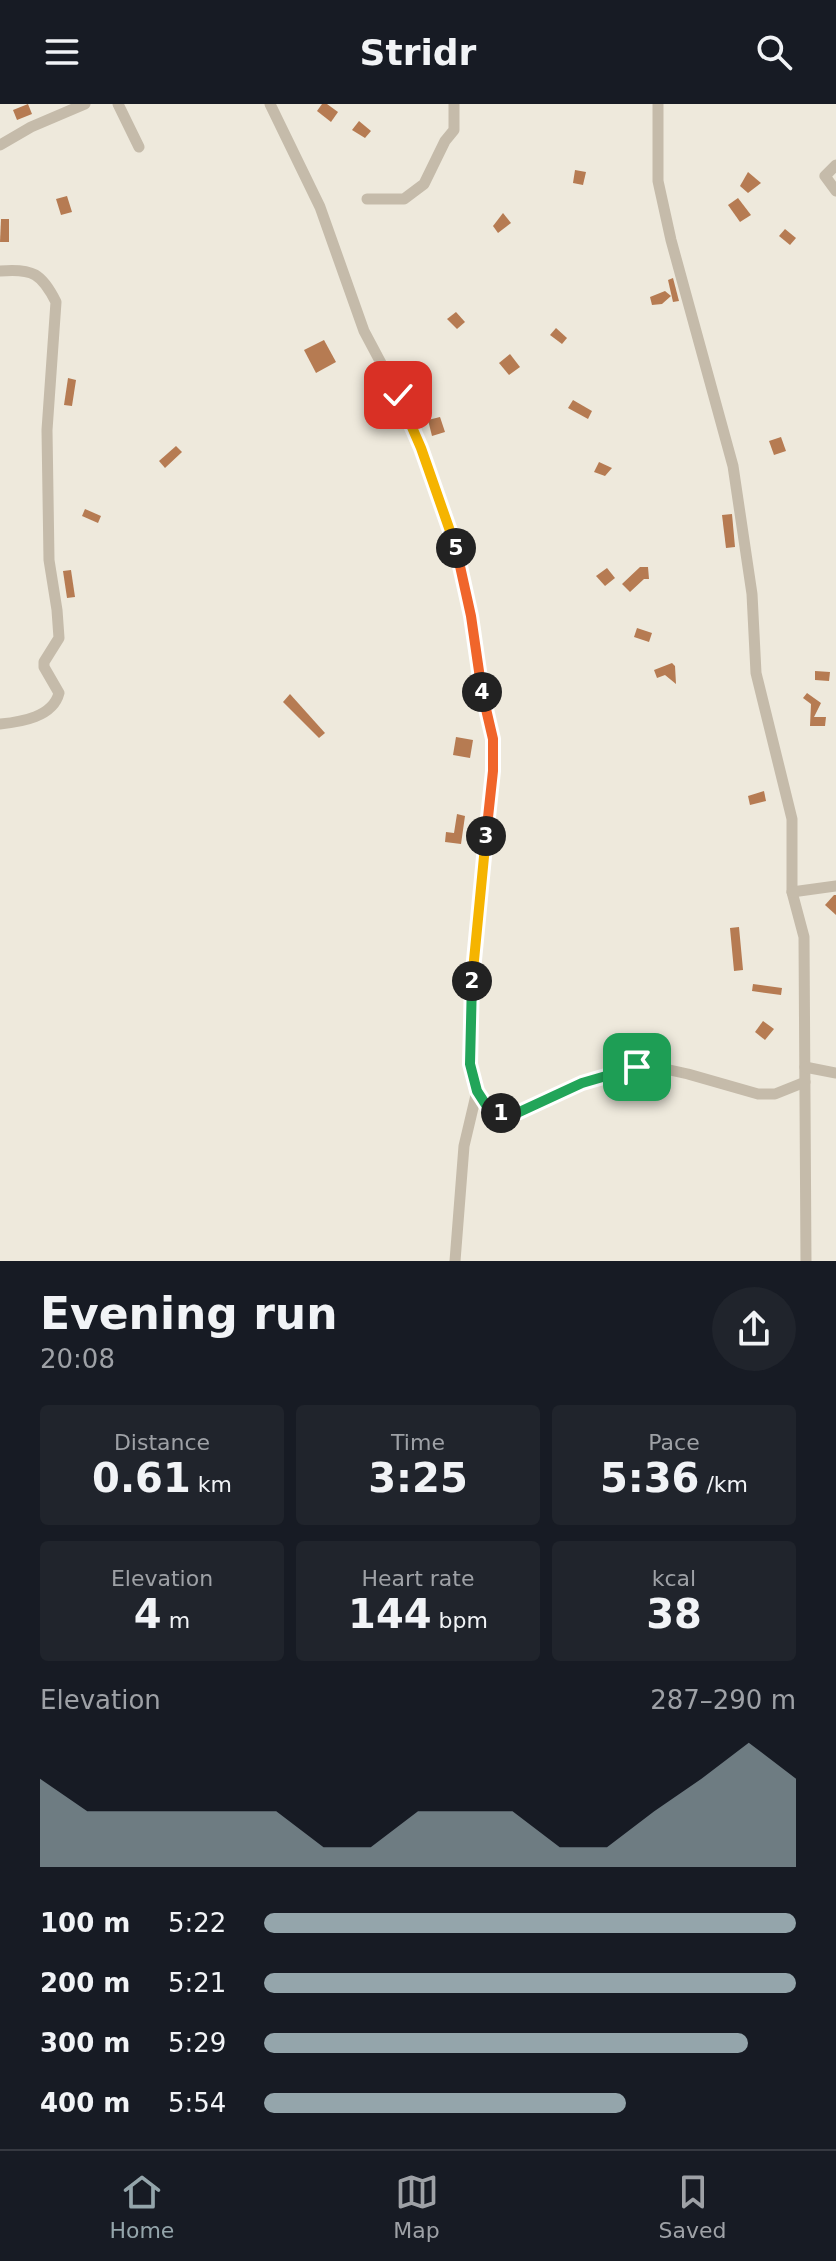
<!DOCTYPE html>
<meta charset="utf-8">
<style>
body{margin:0;font-family:"DejaVu Sans",sans-serif;background:#20242c;color:#f1f3f6;height:100vh;display:flex;flex-direction:column;font-size:30px;white-space:nowrap}
*{box-sizing:border-box;margin:0}
p{font-size:26px;color:#9ea1a6}
.icon{flex:none;width:44px;height:44px;fill:none;stroke:currentColor;stroke-width:2;stroke-linecap:round;stroke-linejoin:round}
.map{position:relative;height:1157px;overflow:hidden}
.sheet{display:flex;flex-direction:column;background:#171b24;flex:1}
.sheet>*{flex:none}
.pin{position:absolute;display:grid;place-items:center;width:68px;height:68px;color:#fff;margin:-34px;border-radius:16px;box-shadow:0 4px 12px #0006}
.km{position:absolute;width:40px;height:40px;margin:-20px;border-radius:50%;background:#222;color:#fff;font-size:22px;line-height:40px;text-align:center}
.round{display:grid;place-items:center;flex:none;width:84px;height:84px;border-radius:42px;background:#20242c}
.summary{display:flex;align-items:center;justify-content:space-between;height:136px;padding:0 40px}
h1{font-size:44px;font-weight:700;line-height:60px}
.figures{display:grid;grid-template-columns:repeat(3,1fr);gap:12px;height:136px;padding:8px 40px}
.figures div{display:grid;align-content:center;border-radius:8px;background:#20242c;text-align:center}
.figures b{font-size:40px;font-weight:700}
.figures small{font-size:22px;font-weight:400}
.figures p{font-size:22px}
.chart{height:224px;padding:16px 40px}
.chart p{display:flex;justify-content:space-between}
.chart svg{width:100%;height:144px;margin-top:8px;fill:#94a5ab;opacity:.7}
ul{padding:0 40px;list-style:none;font-size:26px}
li{display:grid;grid-template-columns:128px 96px 1fr;align-items:center;height:60px}
li i{height:20px;border-radius:10px;background:#94a5ab}
header{display:flex;justify-content:space-between;align-items:center;height:104px;padding:0 40px;background:#171b24;font-size:36px;font-weight:700}
.menu{display:flex;justify-content:space-around;align-items:center;height:112px;border-top:2px solid #363941;background:#171b24;font-size:22px;color:#9ea1a6}
.menu a{display:grid;justify-items:center;gap:4px}
.menu .on{color:#94a5ab}
.map>svg:first-child{display:block}
</style>
<header><svg class="icon" aria-label="menu" viewBox="0 0 24 24"><path d="M4 6h16M4 12h16M4 18h16"/></svg>Stridr<svg class="icon" aria-label="search" viewBox="0 0 24 24"><circle cx="10" cy="10" r="6"/><path d="M15 15l6 6"/></svg></header>
<div class="map">
<svg width="836" height="1157" viewBox="0 0 836 1157">
<rect width="100%" height="100%" fill="#eee9dc"/>
<!-- building -->
<g fill="#b67b52">
<path d="M28 0 32 10 17 16 13 6Z"/>
<path d="M322 0H327L338 8 331 18 317 7Z"/>
<path d="M359 17 371 27 365 34 352 26Z"/>
<path d="M575 66 586 68 583 81 573 79Z"/>
<path d="M748 68 761 79 748 89 740 82Z"/>
<path d="M67 92 72 108 61 111 56 95Z"/>
<path d="M738 94 751 111 740 118 728 101Z"/>
<path d="M503 109 511 119 498 129 493 122Z"/>
<path d="M1 115H9V138H0Z"/>
<path d="M785 125 796 134 790 141 779 132Z"/>
<path d="M673 174 679 197 673 198 668 176Z"/>
<path d="M665 187 671 192 662 200 652 201 650 193Z"/>
<path d="M456 208 465 218 457 225 447 215Z"/>
<path d="M556 224 567 234 562 240 550 231Z"/>
<path d="M324 236 336 258 316 269 304 246Z"/>
<path d="M510 250 520 263 509 271 499 259Z"/>
<path d="M68 274 76 276 72 302 64 301Z"/>
<path d="M573 296 592 307 588 315 568 304Z"/>
<path d="M440 313 445 328 432 332 428 316Z"/>
<path d="M781 333 786 347 774 351 769 337Z"/>
<path d="M176 342 182 348 165 364 159 357Z"/>
<path d="M599 358 612 364 605 372 594 368Z"/>
<path d="M85 405 101 412 98 419 82 412Z"/>
<path d="M732 410 735 443 726 444 722 411Z"/>
<path d="M640 463H648L649 475H644L630 488 622 480Z"/>
<path d="M607 464 615 474 605 482 596 472Z"/>
<path d="M71 466 75 493 67 494 63 467Z"/>
<path d="M637 524 652 529 649 538 634 533Z"/>
<path d="M672 559 675 562 676 580 665 571 657 574 654 566Z"/>
<path d="M815 567 830 568 829 577 815 576Z"/>
<path d="M807 589 821 599 814 613H826L825 622H810L811 600 803 594Z"/>
<path d="M290 590 325 629 319 634 283 598Z"/>
<path d="M456 633 473 636 470 654 453 651Z"/>
<path d="M764 687 766 697 750 701 748 692Z"/>
<path d="M457 710 465 712 461 740 445 738 446 728 454 729Z"/>
<path d="M834 791H836V811L825 801Z"/>
<path d="M739 823 743 866 734 867 730 824Z"/>
<path d="M753 880 782 884 781 891 752 887Z"/>
<path d="M763 917 774 925 765 936 755 928Z"/>
</g>
<g fill="none" stroke-linecap="round" stroke-linejoin="round">
<!-- minor -->
<g stroke="#c5bbaa" stroke-width="11">
<path d="M118 0 139 43"/>
<path d="M270 0 320 103 364 227 398 291 421 344 456 441 471 512 479 572 493 635V667L473 867 470 960 477 987 488 1004 498 1009 515 1010 582 979 647 961 688 970 758 990H775L805 978"/>
<path d="M658 0V77L671 136 733 362 752 490 756 569 792 715V788L804 833 806 1157"/>
<path d="M0 41 31 23 85 0"/>
<path d="M836 61 825 72 836 87"/>
<path d="M367 95H404L424 80 445 37 454 26V0"/>
<path d="M0 167C33 164 42 170 56 198L47 326 49 456 57 506 59 534 44 558V563L59 589C53 613 21 618 0 620"/>
<path d="M792 788 836 782"/>
<path d="M805 963 836 969"/>
<path d="M455 1157 464 1042 477 987"/>
</g>
</g>
<g fill="none" stroke-linecap="round" stroke-linejoin="round">
<defs>
<path id="split-1" d="M501 1009 515 1010 582 979 637 963"/>
<path id="split-2" d="M472 877 470 960 477 987 488 1004 501 1009"/>
<path id="split-3" d="M472 877 486 732"/>
<path id="split-4" d="M482 588 493 635V667L486 732"/>
<path id="split-5" d="M456 444 471 512 482 588"/>
<path id="split-6" d="M398 291 421 344 456 444"/>
</defs>
<!-- split-1 casing -->
<use href="#split-1" stroke="#fff" stroke-width="16"/>
<!-- split-2 casing -->
<use href="#split-2" stroke="#fff" stroke-width="16"/>
<!-- split-3 casing -->
<use href="#split-3" stroke="#fff" stroke-width="16"/>
<!-- split-4 casing -->
<use href="#split-4" stroke="#fff" stroke-width="16"/>
<!-- split-5 casing -->
<use href="#split-5" stroke="#fff" stroke-width="16"/>
<!-- split-6 casing -->
<use href="#split-6" stroke="#fff" stroke-width="16"/>
<!-- split-1 -->
<use href="#split-1" stroke="#22a559" stroke-width="10"/>
<!-- split-2 -->
<use href="#split-2" stroke="#22a559" stroke-width="10"/>
<!-- split-3 -->
<use href="#split-3" stroke="#f5b400" stroke-width="10"/>
<!-- split-4 -->
<use href="#split-4" stroke="#f0652b" stroke-width="10"/>
<!-- split-5 -->
<use href="#split-5" stroke="#f0652b" stroke-width="10"/>
<!-- split-6 -->
<use href="#split-6" stroke="#f5b400" stroke-width="10"/>
</g>
</svg>
<div class="pin" style="left:637px;top:963px;background:#1e9e55"><svg class="icon" aria-label="arrive" viewBox="0 0 24 24"><path d="M6 21V4h12l-3 4 3 4H6"/></svg></div>
<div class="pin" style="left:398px;top:291px;background:#d93025"><svg class="icon" aria-label="check" viewBox="0 0 24 24"><path d="M5 12l5 5 9-10"/></svg></div>
<b class="km" style="left:501px;top:1009px">1</b>
<b class="km" style="left:472px;top:877px">2</b>
<b class="km" style="left:486px;top:732px">3</b>
<b class="km" style="left:482px;top:588px">4</b>
<b class="km" style="left:456px;top:444px">5</b>
</div>
<section class="sheet">
<div class="summary"><div><h1>Evening run</h1><p>20:08</p></div><a class="round"><svg class="icon" aria-label="share" viewBox="0 0 24 24"><path d="M12 15V3M7 8l5-5 5 5M5 13v7h14v-7"/></svg></a></div>
<div class="figures">
<div><p>Distance</p><b>0.61<small> km</small></b></div>
<div><p>Time</p><b>3:25</b></div>
<div><p>Pace</p><b>5:36<small> /km</small></b></div>
</div>
<div class="figures">
<div><p>Elevation</p><b>4<small> m</small></b></div>
<div><p>Heart rate</p><b>144<small> bpm</small></b></div>
<div><p>kcal</p><b>38</b></div>
</div>
<div class="chart"><p><span>Elevation</span>287–290 m</p>
<svg viewBox="0 0 160 44" preserveAspectRatio="none"><path d="M0 44V17L10 27L20 27L30 27L40 27L50 27L60 38L70 38L80 27L90 27L100 27L110 38L120 38L130 27L140 17L150 6L160 17V44z"/></svg>
</div>
<ul>
<li><b>100 m</b>5:22<i style="width:100%"></i></li>
<li><b>200 m</b>5:21<i style="width:100%"></i></li>
<li><b>300 m</b>5:29<i style="width:91%"></i></li>
<li><b>400 m</b>5:54<i style="width:68%"></i></li>
</ul>
</section>
<nav class="menu">
<a class="on"><svg class="icon" aria-label="home" viewBox="0 0 24 24"><path d="M3 11l9-7 9 7M6 9v11h12V9"/></svg>Home</a>
<a><svg class="icon" aria-label="map" viewBox="0 0 24 24"><path d="M3 6l6-2 6 2 6-2v14l-6 2-6-2-6 2zM9 4v14M15 6v14"/></svg>Map</a>
<a><svg class="icon" aria-label="saved" viewBox="0 0 24 24"><path d="M7 4h10v16l-5-4-5 4z"/></svg>Saved</a>
</nav>
